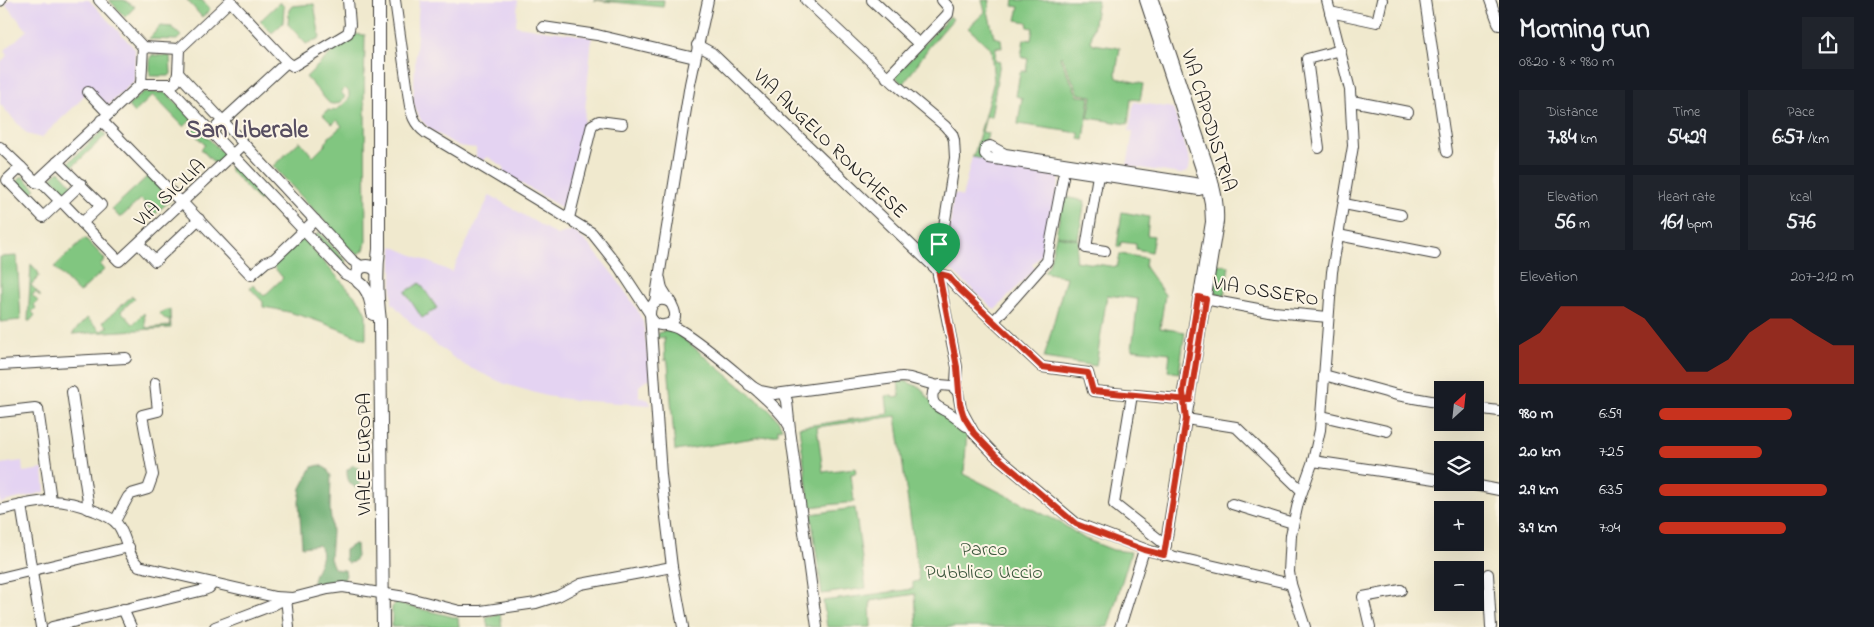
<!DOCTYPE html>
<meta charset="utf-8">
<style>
body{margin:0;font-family:"Indie Flower",sans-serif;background:#20242c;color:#f1f3f6;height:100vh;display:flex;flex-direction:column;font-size:19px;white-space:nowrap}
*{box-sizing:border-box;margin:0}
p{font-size:16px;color:#9ea1a6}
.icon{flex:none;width:28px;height:28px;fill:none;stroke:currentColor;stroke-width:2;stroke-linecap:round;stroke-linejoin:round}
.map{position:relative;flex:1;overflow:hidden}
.sheet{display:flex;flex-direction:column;background:#171b24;width:375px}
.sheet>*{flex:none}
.needle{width:32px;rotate:27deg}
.tools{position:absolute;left:1434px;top:381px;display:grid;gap:10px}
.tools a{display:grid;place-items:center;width:50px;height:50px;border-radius:0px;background:#171b24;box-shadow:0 5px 20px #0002;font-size:25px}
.pin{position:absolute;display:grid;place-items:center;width:42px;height:42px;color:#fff;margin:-51px -21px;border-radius:50% 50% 50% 0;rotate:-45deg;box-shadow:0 0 5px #0007}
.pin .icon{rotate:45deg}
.round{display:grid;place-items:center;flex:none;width:52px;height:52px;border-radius:0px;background:#20242c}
.summary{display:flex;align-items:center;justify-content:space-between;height:85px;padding:0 20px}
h1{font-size:28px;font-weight:700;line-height:38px}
.metrics{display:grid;grid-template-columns:repeat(3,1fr);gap:8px;height:85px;padding:5px 20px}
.metrics div{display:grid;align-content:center;border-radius:0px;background:#20242c;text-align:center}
.metrics b{font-size:21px;font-weight:700}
.metrics small{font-size:14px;font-weight:400}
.metrics p{font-size:14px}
.chart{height:140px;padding:10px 20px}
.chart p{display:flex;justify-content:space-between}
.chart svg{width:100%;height:90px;margin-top:5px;fill:#c8321e;opacity:.7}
ul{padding:0 20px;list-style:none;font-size:16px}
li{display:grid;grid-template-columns:80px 60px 1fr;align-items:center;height:38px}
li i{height:12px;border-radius:6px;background:#c8321e}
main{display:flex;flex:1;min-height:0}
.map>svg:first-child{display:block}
</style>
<main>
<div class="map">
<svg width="1499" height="627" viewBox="0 0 1499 627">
<rect width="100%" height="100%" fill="#fcf5e5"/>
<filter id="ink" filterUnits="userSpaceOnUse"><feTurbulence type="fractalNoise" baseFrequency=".02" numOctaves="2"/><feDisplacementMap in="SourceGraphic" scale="10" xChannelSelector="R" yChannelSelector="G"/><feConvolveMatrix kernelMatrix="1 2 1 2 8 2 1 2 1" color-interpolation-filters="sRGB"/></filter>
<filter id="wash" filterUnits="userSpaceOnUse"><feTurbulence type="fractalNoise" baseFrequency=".0096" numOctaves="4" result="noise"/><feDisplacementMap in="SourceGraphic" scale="20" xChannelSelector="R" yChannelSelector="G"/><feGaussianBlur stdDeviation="1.12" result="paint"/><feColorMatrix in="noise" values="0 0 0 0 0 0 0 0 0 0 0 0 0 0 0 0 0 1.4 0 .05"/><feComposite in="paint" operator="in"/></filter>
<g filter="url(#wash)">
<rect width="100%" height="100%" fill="#f0e9ce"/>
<!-- built -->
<g fill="#e4d3f2">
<path d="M9 0H89L135 49 134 81 108 106 89 88 78 103 41 138 27 134 0 104V63L8 55 4 51 27 30 5 4Z"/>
<path d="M419 0H518L516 26 592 37 581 153 567 211 504 173V167L488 157 482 161 476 157V148L458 146 430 129 421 120 415 108 413 100Z"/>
<path d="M1134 102 1173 108 1190 161 1189 169 1187 172 1181 174 1127 166 1133 132 1129 131Z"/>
<path d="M972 157 1061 171 1046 259 1041 255 1032 265 1035 268 995 310 946 265 953 195 957 194 962 197Z"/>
<path d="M490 195 557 235 573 230 592 248 615 277 637 309 643 322 651 379H648L639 386V397L649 400 650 405 574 400 546 396 505 384 466 366 451 356 417 329 392 303V246L452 272Z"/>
<path d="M22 461 23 472 43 469 45 492 0 503V464Z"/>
</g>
<!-- green -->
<g fill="#81c680" stroke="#4e714e">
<path d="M109 0H124L135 7 125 17Z"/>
<path d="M187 0H202L210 10 202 17Z"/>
<path d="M594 0H664L663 7Z"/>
<path d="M982 0H990L988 11 994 37 1001 39 1002 48 996 47 995 61 1000 62 991 117 986 116 982 132 988 133 986 142 981 147 980 151 981 155 991 160 972 157 974 155 994 81 991 49 968 28 985 12Z"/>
<path d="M1014 0H1098L1091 41 1093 44 1120 48 1116 73 1117 78 1143 84 1140 100 1131 99 1128 124 1088 118 1092 96 1079 94 1061 56 1060 58 1078 96 1090 97 1084 140 1079 139V133L1018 124 1022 98 1016 96 1020 73 1022 71H1026L1028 59 1021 57 1024 39 1031 40 1033 28 1028 27 1027 22 1016 20 1019 7 1013 6Z"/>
<path d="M280 2 284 7 283 23 272 33 260 21Z"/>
<path d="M314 4 320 38 306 44 288 24 289 10 292 6Z"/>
<path d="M950 16 953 19 929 47 903 85 895 76Z"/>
<path d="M160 26 172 27 181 36 177 40 149 39Z"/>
<path d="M351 34 365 35 364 101 365 105 366 242 364 250 358 254 352 251 273 166 300 141 313 157 326 144 325 143 329 139 328 138 342 126 337 120 332 124 323 115 328 110C337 113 342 105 349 99V92L345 88 341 92 345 97C340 102 337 106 329 103L306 77Z"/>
<path d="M152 55 170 56 171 74 169 76H152L150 75V58Z"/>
<path d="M143 92 167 93 192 119 184 127 153 95 134 113 128 106Z"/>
<path d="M197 127 225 155 216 165 201 149 205 145 192 131Z"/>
<path d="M102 131 106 135 71 168 67 164Z"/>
<path d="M233 164 263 197 259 201 229 169Z"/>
<path d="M59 171 73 186 64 193 60 188V186L54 179 52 180 50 179Z"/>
<path d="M149 175 171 200 155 214 141 199 120 218 112 209Z"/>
<path d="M22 176 36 189 29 196 16 183Z"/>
<path d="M1065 197 1085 201 1078 239 1056 235 1063 199Z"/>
<path d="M1122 212 1149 217 1147 235 1154 236 1151 252 1136 249V244L1121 242 1120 247 1117 246Z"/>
<path d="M319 232 346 261 343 265 315 236Z"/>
<path d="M1056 236 1079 240 1075 261 1117 267 1120 254 1146 258 1145 267 1165 295 1160 328 1185 332 1179 373 1168 371 1170 353 1132 349 1138 299 1107 295 1096 366 1044 358 1066 277 1044 272 1049 265Z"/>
<path d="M85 238 105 259 100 265 104 270 79 293 54 267Z"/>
<path d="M302 238 360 302 366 314V340C332 326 299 312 263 307V302L250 288 253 285 264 296 283 278 273 266Z"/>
<path d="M17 256 21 320 0 322V257Z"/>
<path d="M31 264 38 272 39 277 31 285 40 295V297L36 292 32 295 38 301 34 305 36 308 32 312 35 315 30 321H28Z"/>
<path d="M1217 264 1229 266 1224 296 1216 294 1213 290Z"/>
<path d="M420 283 437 308 422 318 405 292Z"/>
<path d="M132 296 135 298 121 311 133 324 144 313 146 328 170 326 169 320H166L159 313 170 309 171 328 72 334 87 318 101 331 108 327 103 322Z"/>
<path d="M666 330H673L769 410 778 420 782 428 778 429V434L675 451 668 363 667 359 665 361 664 338 656 337 659 333Z"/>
<path d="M898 381H905L921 388 928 398 967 432 964 474 1059 522 1085 539 1113 550 1131 552 1108 627H917L915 594 870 601 871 627H827L823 601 913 589V582L919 581 896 416 817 427 823 472 855 468 856 473 851 474 854 502 810 507 799 427 888 414 886 396 892 395 893 398 900 397Z"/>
<path d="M855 508 866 588 822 594 811 514Z"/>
<path d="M396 603 458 618 459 627H392V607Z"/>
<path d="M497 613H500L502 627H488L486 617 496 615Z"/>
</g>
<!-- forest -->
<g fill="#68ab6e" stroke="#426445">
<path d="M320 465 327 469 331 476 330 508 332 532 330 559 334 568 339 570H345L346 575 344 580 313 584C312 570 329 557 318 545L302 547 299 502 301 488 312 467Z"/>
<path d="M353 465 359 467 361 474 360 485 356 488C348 483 347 479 347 470Z"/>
<path d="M354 544 356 545 357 557 353 562 348 563 345 560V550Z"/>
</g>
</g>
<g filter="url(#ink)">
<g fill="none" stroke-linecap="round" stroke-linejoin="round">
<defs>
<g id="minor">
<path d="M99 0 143 47"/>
<path d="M395 0 409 100C411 114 414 124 426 133L592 233 619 267 650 314"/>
<path d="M806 0 895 84 945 126 952 134 954 140 955 158 937 270 957 367 956 382 961 409 974 433 996 456 1076 523 1150 551 1291 584"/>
<path d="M872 0 919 44"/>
<path d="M1145 0 1206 184 1210 203 1211 222 1183 392 1184 409"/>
<path d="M1153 0 1212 178C1216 193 1219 206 1218 222L1164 555"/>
<path d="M1425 0 1447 152"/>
<path d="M1490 0 1499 25"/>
<path d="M0 1 1 0"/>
<path d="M230 1 287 62 293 66 348 33 350 25 348 0"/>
<path d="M1330 12 1377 22 1382 0"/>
<path d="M543 27 597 35 695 58"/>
<path d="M697 45 712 53 937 270"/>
<path d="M143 47 179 49"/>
<path d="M179 49 231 0"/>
<path d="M178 73 352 260 362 267"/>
<path d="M887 78 948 14 949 8 942 0"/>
<path d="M141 84H173L176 82 178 73 179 49"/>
<path d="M141 84 143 47"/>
<path d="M166 84 323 251 345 274 357 280"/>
<path d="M88 92 109 114"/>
<path d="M1352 101 1408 112"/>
<path d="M101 120 176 197 183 203 251 275 266 262 274 259 315 220"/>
<path d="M211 132 287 62"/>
<path d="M990 146 1005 154 1214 186 1199 190 989 158 985 154 986 147Z"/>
<path d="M0 147 21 167"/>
<path d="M1319 148 1307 59 1341 50"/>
<path d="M57 162 101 205 82 223"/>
<path d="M21 167 36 182 44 185 60 201 43 217 7 180Z"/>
<path d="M1099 169 1086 248 1105 251"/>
<path d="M36 182 141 84"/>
<path d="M60 201 62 202 119 261 244 144"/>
<path d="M62 202 81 184"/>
<path d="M1344 204 1401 215"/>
<path d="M569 218 592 125 599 121 622 124"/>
<path d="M1338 235 1435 254"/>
<path d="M139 244 155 261 199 219"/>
<path d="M939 274 947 276 959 289 1042 367 1088 373 1093 391 1189 400"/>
<path d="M1199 298 1274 312 1328 317"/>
<path d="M655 302 690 84 708 0"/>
<path d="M671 303C661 296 650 301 650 314L661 475 672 567 683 627"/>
<path d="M651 318C654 323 658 326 664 325 687 321 668 299 663 290 661 287 661 283 660 279"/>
<path d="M994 321 1047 261 1063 177"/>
<path d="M666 325C671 326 676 327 680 330 700 342 779 405 788 424"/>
<path d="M0 365 126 358"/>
<path d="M1324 375 1397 395 1442 403"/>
<path d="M749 385 760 391 775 394 902 377 910 378 938 386"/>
<path d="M72 392 89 509"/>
<path d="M958 392 952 386 940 385 933 392C930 406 939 407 949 413 955 417 960 421 966 426"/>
<path d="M784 393 787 401 790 430 817 627"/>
<path d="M1132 395 1114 504 1166 545"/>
<path d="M1475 408 1499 411"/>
<path d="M0 412 35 408 38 409 51 500"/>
<path d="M1322 416 1387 431"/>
<path d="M1186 419 1236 427 1302 491"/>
<path d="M1313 461 1442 480"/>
<path d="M1459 482 1499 490"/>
<path d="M1232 504 1293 523"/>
<path d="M21 505 41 627"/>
<path d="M0 510C38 501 57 495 95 511 103 514 113 518 118 525 127 537 127 556 139 566L275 597 293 598 328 589 343 587 405 597 460 611H481L536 603 558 596 581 584 672 567"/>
<path d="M115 521 128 497 131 494 148 489 153 475 142 415 158 411 155 383"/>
<path d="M1488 574 1491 627"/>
<path d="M0 578 129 547"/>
<path d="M123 609 131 627"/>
<path d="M52 627 204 590 209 588 213 583"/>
<path d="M215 627 273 605 286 598 289 627"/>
<path d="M1120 627 1144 550"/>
<path d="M1305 627 1291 584 1289 572 1291 535 1298 503 1313 461 1320 430 1332 272 1353 146 1350 90 1327 0"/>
<path d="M1370 627 1363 597 1401 590"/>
</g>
<g id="major">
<path d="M379 0V249C376 273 377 296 380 321L383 627"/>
<path d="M373 314C372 306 369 293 364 287 361 283 357 283 357 278 355 265 369 263 376 270"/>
</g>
</defs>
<!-- minor casing -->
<use href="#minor" stroke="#3c3b37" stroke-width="12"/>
<!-- major casing -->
<use href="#major" stroke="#3c3b37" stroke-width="14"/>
<!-- minor -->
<use href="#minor" stroke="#fff" stroke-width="10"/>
<!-- major -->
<use href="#major" stroke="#fff" stroke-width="12"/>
</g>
</g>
<g fill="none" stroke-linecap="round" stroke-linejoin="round" filter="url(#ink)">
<defs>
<path id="route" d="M939 274 957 367 960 404 964 417 974 433 996 456 1076 524 1144 550 1164 555 1186 419 1183 392 1198 297 1206 299 1190 400 1178 399 1093 391 1088 373 1042 367 959 289 948 276 939 274"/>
</defs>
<!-- route casing -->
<use href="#route" stroke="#fff" stroke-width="10"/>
<!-- route -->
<use href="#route" stroke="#c8321e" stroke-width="6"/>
</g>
<g text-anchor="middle" stroke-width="4" stroke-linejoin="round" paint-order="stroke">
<!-- street labels -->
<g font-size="20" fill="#1c1c1c" stroke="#fcf5e5">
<text transform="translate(1210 120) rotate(73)" y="7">VIA CAPODISTRIA</text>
<text transform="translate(831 143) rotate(44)" y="7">VIA ANGELO RONCHESE</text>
<text transform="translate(169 192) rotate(-43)" y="7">VIA SICILIA</text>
<text transform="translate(1266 290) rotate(9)" y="7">VIA OSSERO</text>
<text transform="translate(363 454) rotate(-90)" y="7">VIALE EUROPA</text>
</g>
<!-- park labels -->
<g font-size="20" fill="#3f583f" stroke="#fcf5e5">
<text x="984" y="555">Parco<tspan x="984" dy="23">Pubblico Uccio</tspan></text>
</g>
<!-- district labels -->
<g font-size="25" font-weight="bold" fill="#564d60" stroke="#fcf5e5">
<text x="247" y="137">San Liberale</text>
</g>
</g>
</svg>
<div class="tools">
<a><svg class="needle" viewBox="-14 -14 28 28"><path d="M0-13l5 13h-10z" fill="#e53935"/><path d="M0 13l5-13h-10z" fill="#9ea1a6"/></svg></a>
<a><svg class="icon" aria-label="layers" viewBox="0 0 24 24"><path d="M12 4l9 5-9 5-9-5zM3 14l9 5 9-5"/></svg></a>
<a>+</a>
<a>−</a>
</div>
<div class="pin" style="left:939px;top:274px;background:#1e9e55"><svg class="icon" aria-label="arrive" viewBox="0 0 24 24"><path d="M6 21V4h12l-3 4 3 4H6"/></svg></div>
</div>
<section class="sheet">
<div class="summary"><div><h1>Morning run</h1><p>08:20 · 8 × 980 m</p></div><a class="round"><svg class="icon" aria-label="share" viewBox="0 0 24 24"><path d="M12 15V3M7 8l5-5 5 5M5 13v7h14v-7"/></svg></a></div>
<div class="metrics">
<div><p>Distance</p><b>7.84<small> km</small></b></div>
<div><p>Time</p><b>54:29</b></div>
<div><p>Pace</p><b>6:57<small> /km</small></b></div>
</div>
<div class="metrics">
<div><p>Elevation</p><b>56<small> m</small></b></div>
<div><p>Heart rate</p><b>161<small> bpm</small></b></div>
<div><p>kcal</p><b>576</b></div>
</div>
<div class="chart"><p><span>Elevation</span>207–212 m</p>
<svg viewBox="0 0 160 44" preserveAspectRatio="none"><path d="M0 44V25L10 19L20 6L30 6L40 6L50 6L60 12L70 25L80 38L90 38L100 32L110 19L120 12L130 12L140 19L150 25L160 25V44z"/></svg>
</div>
<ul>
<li><b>980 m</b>6:59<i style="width:68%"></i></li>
<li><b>2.0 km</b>7:25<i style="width:53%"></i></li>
<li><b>2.9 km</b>6:35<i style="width:86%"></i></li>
<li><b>3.9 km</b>7:04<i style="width:65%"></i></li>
</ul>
</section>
</main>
